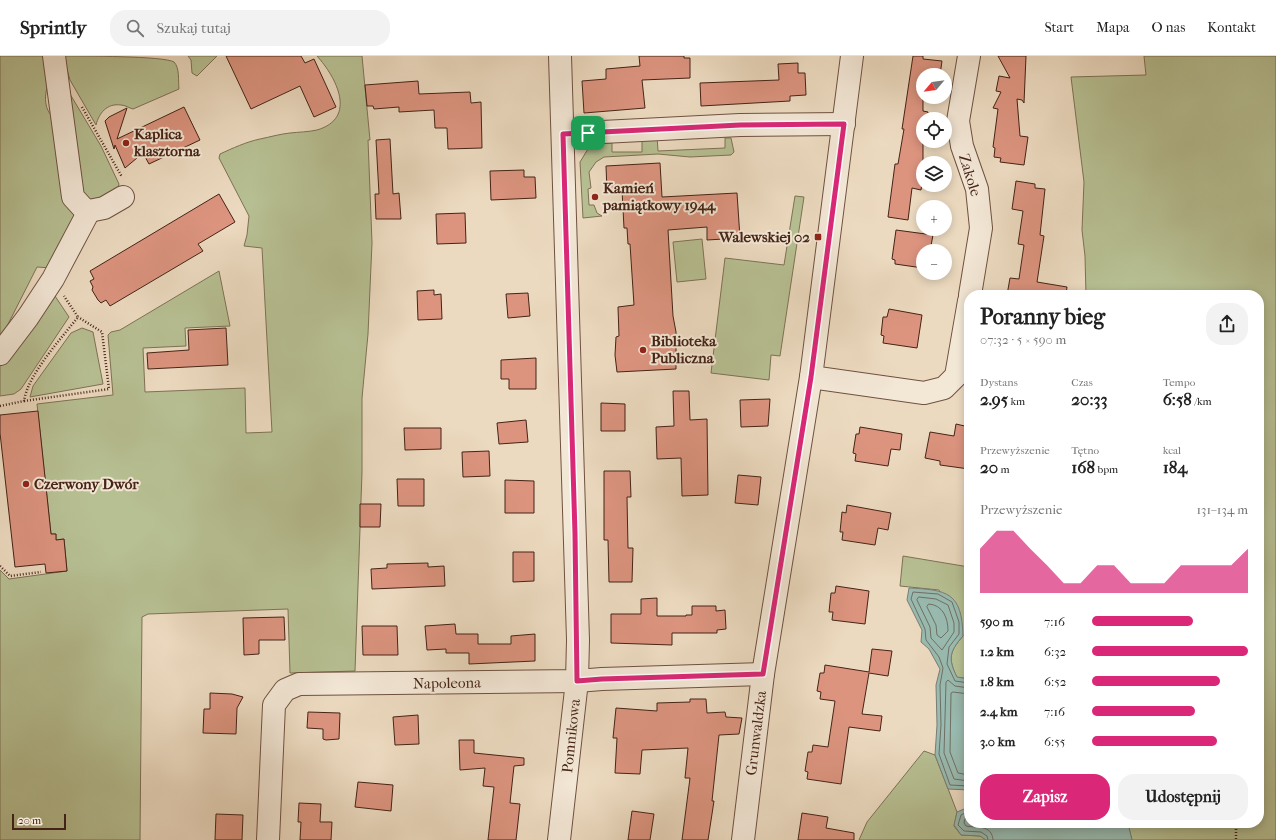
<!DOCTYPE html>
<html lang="pl">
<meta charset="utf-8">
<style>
body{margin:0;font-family:"IM FELL French Canon",serif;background:#f2f2f2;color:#222;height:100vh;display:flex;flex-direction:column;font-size:15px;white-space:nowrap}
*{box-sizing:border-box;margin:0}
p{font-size:13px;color:#767676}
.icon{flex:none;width:22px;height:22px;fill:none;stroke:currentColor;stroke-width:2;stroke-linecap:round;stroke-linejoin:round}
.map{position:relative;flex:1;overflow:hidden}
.drawer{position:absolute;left:964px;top:234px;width:300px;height:538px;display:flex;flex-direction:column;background:#fff;border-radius:16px;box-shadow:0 2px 10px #0003}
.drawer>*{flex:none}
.needle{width:26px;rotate:241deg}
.fabs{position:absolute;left:916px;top:12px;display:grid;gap:8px}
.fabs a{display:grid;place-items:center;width:36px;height:36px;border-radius:50%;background:#fff;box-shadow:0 2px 10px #0003;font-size:20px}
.scale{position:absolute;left:12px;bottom:10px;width:54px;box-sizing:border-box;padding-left:4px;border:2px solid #452316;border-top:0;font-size:11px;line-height:14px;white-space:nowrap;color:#452316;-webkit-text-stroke:3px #f3e7d6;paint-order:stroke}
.pin{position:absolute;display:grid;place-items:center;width:34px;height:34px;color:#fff;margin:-17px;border-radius:8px;box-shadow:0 2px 6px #0006}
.round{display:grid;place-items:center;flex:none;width:42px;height:42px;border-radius:16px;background:#f2f2f2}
.overview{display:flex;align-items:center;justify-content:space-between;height:68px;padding:0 16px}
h1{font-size:22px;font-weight:800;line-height:30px}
.metrics{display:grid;grid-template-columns:repeat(3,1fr);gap:6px;height:68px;padding:4px 16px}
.metrics div{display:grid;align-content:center}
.metrics b{font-size:17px;font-weight:800}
.metrics small{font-size:11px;font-weight:400}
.metrics p{font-size:11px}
.chart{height:112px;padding:8px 16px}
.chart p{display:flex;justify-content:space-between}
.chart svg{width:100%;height:72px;margin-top:4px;fill:#db2777;opacity:.7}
.primary-button{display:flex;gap:8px;margin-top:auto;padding:8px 16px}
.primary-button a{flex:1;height:46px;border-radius:16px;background:#db2777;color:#fff;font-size:16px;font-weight:800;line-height:46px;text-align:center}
.primary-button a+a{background:#f2f2f2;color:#222}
ul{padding:0 16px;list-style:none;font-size:13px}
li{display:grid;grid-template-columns:64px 48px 1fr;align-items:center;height:30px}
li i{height:10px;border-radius:5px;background:#db2777}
header{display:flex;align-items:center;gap:24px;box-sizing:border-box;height:56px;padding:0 20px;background:#fff;border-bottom:1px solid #e0e0e0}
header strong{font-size:19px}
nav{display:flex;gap:22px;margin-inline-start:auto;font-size:14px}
.search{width:280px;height:36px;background:#f2f2f2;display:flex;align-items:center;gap:10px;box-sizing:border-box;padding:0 14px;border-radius:16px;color:#767676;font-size:15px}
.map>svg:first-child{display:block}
</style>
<header>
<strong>Sprintly</strong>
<div class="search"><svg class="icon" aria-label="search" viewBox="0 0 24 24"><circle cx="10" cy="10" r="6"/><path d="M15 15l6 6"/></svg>Szukaj tutaj</div>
<nav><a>Start</a><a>Mapa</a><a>O nas</a><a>Kontakt</a></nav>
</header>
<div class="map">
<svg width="1276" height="784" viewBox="0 0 1276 784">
<rect width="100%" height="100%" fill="#ecdac0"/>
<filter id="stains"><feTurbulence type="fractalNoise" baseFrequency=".005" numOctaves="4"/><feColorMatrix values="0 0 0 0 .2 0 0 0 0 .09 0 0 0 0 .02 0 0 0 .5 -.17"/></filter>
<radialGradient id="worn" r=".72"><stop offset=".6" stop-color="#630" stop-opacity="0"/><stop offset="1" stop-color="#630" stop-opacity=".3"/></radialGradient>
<!-- green -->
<g fill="#b7c093" stroke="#7e7254">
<path d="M0 0H44L51 22C44 35 42 53 55 63L76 157 52 212 37 211 0 284Z"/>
<path d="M63 0C81 0 165 0 174 6 180 12 178 25 179 33L133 53C129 52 125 49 121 49 107 47 99 57 96 69L70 24Z"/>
<path d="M188 0H217L197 20 192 17 191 4Z"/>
<path d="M317 0H362L370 84H368L372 187 368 278 362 342V416L355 615 290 617 288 553 148 558 142 561 140 784H0V514L9 523 67 515 64 483 56 484V478H51L37 348 113 339 108 279 111 276 120 274 219 215 230 270 185 272 186 290 143 292 145 336 245 332 246 377 272 376 262 192 244 190 247 179 249 160 219 102 220 98C233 92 246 86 260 83 270 81 280 78 290 77 299 76 308 76 317 74 358 62 336 21 317 0Z"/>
<path d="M1144 0H1276V784H1132L1128 769V767H1259V239H1086L1085 200 1082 174 1084 126 1071 21 1146 19Z"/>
<path d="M70 38 101 90 119 128 118 132 99 146 82 141Z"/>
<path d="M657 80 658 95 725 92V82H731L734 96 731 99 690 101 658 98 604 101 596 106 589 116 591 132 588 133 589 149H594L597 157 602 160 583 162 580 106 591 88 612 87V96H642V81Z"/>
<path d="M795 140 804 141 780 300 771 299 769 324 711 317 725 202 784 209Z"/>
<path d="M702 183 706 223 677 226 673 186Z"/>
<path d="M55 240 69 261 21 333 14 338 0 340V307Z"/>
<path d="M82 272 93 276 103 328 30 341 33 330 71 277Z"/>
<path d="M903 500 969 511V622H957C948 602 949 596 963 580L939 534 900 530Z"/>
<path d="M924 695 935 699 957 756 954 770 961 779 981 780 986 784H859L867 766Z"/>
</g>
<!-- water -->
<g fill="#99bbb1" stroke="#777e73">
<path d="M909 532C947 534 962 536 963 580 949 596 948 603 957 621L969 623V734L948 733 935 699 937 669 936 629 940 613 929 593 921 586 922 574 907 544Z"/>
<path d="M969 751V767H1128L1132 784H986L980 780 961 779 954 769 957 756Z"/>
</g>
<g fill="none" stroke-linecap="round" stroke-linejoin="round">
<!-- shore -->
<g stroke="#6f6f64" stroke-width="1">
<path d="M919 541 936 543 948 549 954 567V576L942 594 931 582 930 571 917 544Z"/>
<path d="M929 548C943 549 948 562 948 575L941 582 937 579 936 569 927 551Z"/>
<path d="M969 627 955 625 947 608 949 591 959 578V566L952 546 938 538 913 536 911 543 925 573 926 584 939 601 943 612 940 629 941 669 939 698 950 729 969 730"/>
<path d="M969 632 955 630 948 624 946 626 944 697 954 723 969 725"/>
<path d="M969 638 953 636 951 637 950 696 958 717 969 719"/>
<path d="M969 755 961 759 958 769 964 775 981 776 987 780 988 784"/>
<path d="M969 760 965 763 964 767 966 770C976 772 992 768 993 784"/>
</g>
</g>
<!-- building -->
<g fill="#dc947f" stroke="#452316">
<path d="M226 0H301L305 7 314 3 336 51 314 61 300 30 251 53Z"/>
<path d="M639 0H684V2H690V22L642 24 645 52 584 57 582 25 606 23V13L640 10Z"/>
<path d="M913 0H923V3L942 5 940 19H923V55L928 56 927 63H923V122L921 134 912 132 908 164 888 161 895 108H898L904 73H902Z"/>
<path d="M998 0H1026L1024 47 1022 44 1017 43 1020 80 1028 81 1024 109 1000 106 1001 102 994 101 995 92 993 91 998 53 993 52 1001 36 996 35 999 20 1010 22Z"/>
<path d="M798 7V17H805L806 39 790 40V45L701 50 700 27 779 24 778 8Z"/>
<path d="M418 25 419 38 470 36 471 47 481 46 482 92 448 93 447 72H435L434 54 399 56V51L374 53 373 50H367L365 29Z"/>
<path d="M184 51 200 84 149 108 143 97 125 112 115 89 114 93 105 65 109 61 127 52 117 83Z"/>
<path d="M390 83 393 138 399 137 401 163H376L375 138H379L376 84Z"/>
<path d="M660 107 662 141 737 137 740 182 707 184V171L668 174 673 260 676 276V313L617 316 615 299 616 281 619 280 618 251 634 249 630 188H628L627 172H624L622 134 607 135 606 110Z"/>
<path d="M524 114V121H535L536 142 491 144 490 115Z"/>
<path d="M1016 125 1035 128V132L1045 133 1040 179 1044 180 1037 226 1067 231 1066 239H1007L1010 222 1019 223 1024 189 1018 188 1023 155 1012 153Z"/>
<path d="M219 138 235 166 198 188 203 195 110 250 106 244 101 247 98 244 92 234 93 231 90 225 94 223 90 215Z"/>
<path d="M465 157 466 187 437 188 436 158Z"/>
<path d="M896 174 933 179 930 195H923V212L895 208V204L892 203Z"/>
<path d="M434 234V239L441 238 442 263 418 264 417 235Z"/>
<path d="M528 237 530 260 508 262 506 238Z"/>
<path d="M889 253 922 259 917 292 883 287 884 280 881 279 883 261H887Z"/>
<path d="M226 272 228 309 148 313 147 297 189 294 188 274Z"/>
<path d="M536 302V333H509V323H501V304Z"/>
<path d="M673 335H689L690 364 707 363 708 439 682 440 681 402 657 403 656 371 674 370Z"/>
<path d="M770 343 768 370 741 371 740 344Z"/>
<path d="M601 347 625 348V375H601Z"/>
<path d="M38 355 51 478H56V484L64 483 67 515 46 517 45 508 15 511 0 377V359Z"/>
<path d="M526 364 528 386 499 388 497 367Z"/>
<path d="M956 368 969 371V413L940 409V405L925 402 930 376 954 380Z"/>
<path d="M860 371 902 378 900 394 891 393 888 410 855 405 856 398 853 397 856 378H859Z"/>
<path d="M404 372H441V393L405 394Z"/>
<path d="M489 395 490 420 463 421 462 396Z"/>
<path d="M604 415H630L631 441H627L628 492H633L632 526H609L608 484H604Z"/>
<path d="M738 419 761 421 758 449 735 447Z"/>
<path d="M397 423H424V450H398Z"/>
<path d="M505 424 534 425V457H505Z"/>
<path d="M360 448H381L380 471H360Z"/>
<path d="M847 449 891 457 888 474 878 472 875 489 842 484 843 476H840L842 456 846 457Z"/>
<path d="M513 496H534V525L513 526Z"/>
<path d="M428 507V511L444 510 445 530 372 533 371 513 387 512V508Z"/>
<path d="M836 530 869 535 865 568 832 564 833 556H829L831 537H835Z"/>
<path d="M657 542V560H686V559H692V550H716V555L725 554 726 573 717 574V577H672V589L611 587V558H641V543Z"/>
<path d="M284 561 285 584H259V598L244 599 243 562Z"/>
<path d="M455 568 456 578H478V588H511V580L535 578V605L469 608V597H446V593L427 594 425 570Z"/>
<path d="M362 570H397L398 599H363Z"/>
<path d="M872 593 892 595 888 620 869 617 862 658 882 660 880 675 849 671 841 728 807 723 808 716 805 715 808 696H812L813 689 828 691 835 645 820 643 821 636 817 635 820 617H824L825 609 869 616Z"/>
<path d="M210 637 232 638 243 641 237 652 236 678 203 677 204 653H210Z"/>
<path d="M690 643H706L707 657 725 656 726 661 742 662 739 678 719 679 712 745H714L708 784H682L690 722H685L688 692 642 694 640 718 615 717 617 682H613L616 652 657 655V647L690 646Z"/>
<path d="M308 656 340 657 339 683 326 684 323 683V673L307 672Z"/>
<path d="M418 659 419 688 395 689 393 661Z"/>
<path d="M459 684H474V697L524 702V709L514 710 510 747 520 748 516 784H488L494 731 483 730 485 712 460 714Z"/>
<path d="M358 726 393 729 391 755 355 751Z"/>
<path d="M299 747 321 748 320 766H332L331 784H300L301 766H298Z"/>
<path d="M632 755 654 758 650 784H628Z"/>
<path d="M802 757 828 761 826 772 854 777V784H798Z"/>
<path d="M216 758 243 759 242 784H215Z"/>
</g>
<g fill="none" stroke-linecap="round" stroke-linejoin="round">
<defs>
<g id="minor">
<path d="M54 0 73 141 83 152 89 155 104 152 123 141"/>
<path d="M969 0 958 65 962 90 977 133 981 172 970 239"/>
<path d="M563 78 740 69 844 68"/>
<path d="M0 298 28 261 53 223 89 155"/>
<path d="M811 321 924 337 944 332 956 320 969 245"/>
<path d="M268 784 274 649 285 634 299 628 577 625 602 623 763 618"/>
<path d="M559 784 577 625 578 584 560 0"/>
<path d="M743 784 763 618 811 321 852 0"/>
</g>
</defs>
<!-- minor casing -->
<use href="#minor" stroke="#6f5140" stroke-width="24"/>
<!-- path -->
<g stroke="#452316" stroke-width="2.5" stroke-dasharray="1 2" stroke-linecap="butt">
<path d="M82 51 122 121"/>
<path d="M24 345 109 333 102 276 78 261"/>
<path d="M0 350 24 345C28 318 61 283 78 261L64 240"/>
<path d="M0 510 10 520 41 516"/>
<path d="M1236 767V784"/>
</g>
<!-- minor -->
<use href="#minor" stroke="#f3e7d6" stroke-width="22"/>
</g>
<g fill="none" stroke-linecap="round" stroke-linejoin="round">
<defs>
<path id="route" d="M844 68 811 321 763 618 602 623 577 625 575 478 563 78 740 69Z"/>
</defs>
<!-- route casing -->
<use href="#route" stroke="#fff" stroke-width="8"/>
<!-- route -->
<use href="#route" stroke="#db2777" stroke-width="5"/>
</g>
<!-- markers -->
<g fill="#8f2418" stroke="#f3e7d6" stroke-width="1.5">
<circle cx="126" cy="87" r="4"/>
<circle cx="595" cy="141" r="4"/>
<rect x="814" y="177" width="8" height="8" rx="2"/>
<circle cx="643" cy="294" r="4"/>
<circle cx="26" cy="428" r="4"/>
</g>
<g text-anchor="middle" stroke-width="4" stroke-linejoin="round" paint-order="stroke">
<!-- poi labels -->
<g font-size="15" font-weight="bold" fill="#452316" stroke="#f3e7d6" text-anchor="start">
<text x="134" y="83">Kaplica<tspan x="134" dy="17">klasztorna</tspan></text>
<text x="603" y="137">Kamień<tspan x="603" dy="17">pamiątkowy 1944</tspan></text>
<text x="810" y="186" text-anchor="end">Walewskiej 02</text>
<text x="651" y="290">Biblioteka<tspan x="651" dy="17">Publiczna</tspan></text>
<text x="34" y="433">Czerwony Dwór</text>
</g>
<!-- street labels -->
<g font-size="15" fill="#452316" stroke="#f3e7d6">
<text transform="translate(970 119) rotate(73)" y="5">Zakole</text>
<text transform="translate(447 627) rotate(-1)" y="5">Napoleona</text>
<text transform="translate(756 677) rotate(-83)" y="5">Grunwaldzka</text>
<text transform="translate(571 680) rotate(-84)" y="5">Pomnikowa</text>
</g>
</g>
<rect width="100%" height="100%" filter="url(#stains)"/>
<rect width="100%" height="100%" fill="url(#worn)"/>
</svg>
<div class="fabs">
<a><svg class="needle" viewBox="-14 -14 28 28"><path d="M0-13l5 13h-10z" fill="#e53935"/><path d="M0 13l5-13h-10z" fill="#767676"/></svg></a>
<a><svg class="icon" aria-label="locate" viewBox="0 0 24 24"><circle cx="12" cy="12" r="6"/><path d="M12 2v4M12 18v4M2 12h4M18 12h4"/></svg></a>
<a><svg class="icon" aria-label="layers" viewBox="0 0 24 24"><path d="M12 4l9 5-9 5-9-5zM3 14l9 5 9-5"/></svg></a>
<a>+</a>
<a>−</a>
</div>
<div class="scale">20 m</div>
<div class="pin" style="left:588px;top:77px;background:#1e9e55"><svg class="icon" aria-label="arrive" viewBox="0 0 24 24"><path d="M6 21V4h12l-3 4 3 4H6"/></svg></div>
<section class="drawer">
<div class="overview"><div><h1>Poranny bieg</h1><p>07:32 · 5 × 590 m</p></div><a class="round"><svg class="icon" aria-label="share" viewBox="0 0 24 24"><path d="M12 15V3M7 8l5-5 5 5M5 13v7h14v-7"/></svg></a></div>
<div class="metrics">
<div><p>Dystans</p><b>2.95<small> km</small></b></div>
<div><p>Czas</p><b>20:33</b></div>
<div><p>Tempo</p><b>6:58<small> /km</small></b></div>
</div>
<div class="metrics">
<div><p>Przewyższenie</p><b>20<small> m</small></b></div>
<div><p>Tętno</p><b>168<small> bpm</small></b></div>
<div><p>kcal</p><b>184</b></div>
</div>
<div class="chart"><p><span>Przewyższenie</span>131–134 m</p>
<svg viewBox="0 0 160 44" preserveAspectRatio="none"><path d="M0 44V17L10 6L20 6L30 17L40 27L50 38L60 38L70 27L80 27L90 38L100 38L110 38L120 27L130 27L140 27L150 27L160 17V44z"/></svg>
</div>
<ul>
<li><b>590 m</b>7:16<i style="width:65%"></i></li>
<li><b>1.2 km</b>6:32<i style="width:100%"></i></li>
<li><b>1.8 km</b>6:52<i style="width:82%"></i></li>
<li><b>2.4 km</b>7:16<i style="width:66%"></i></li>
<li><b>3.0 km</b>6:55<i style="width:80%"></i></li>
</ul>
<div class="primary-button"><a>Zapisz</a><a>Udostępnij</a></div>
</section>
</div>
